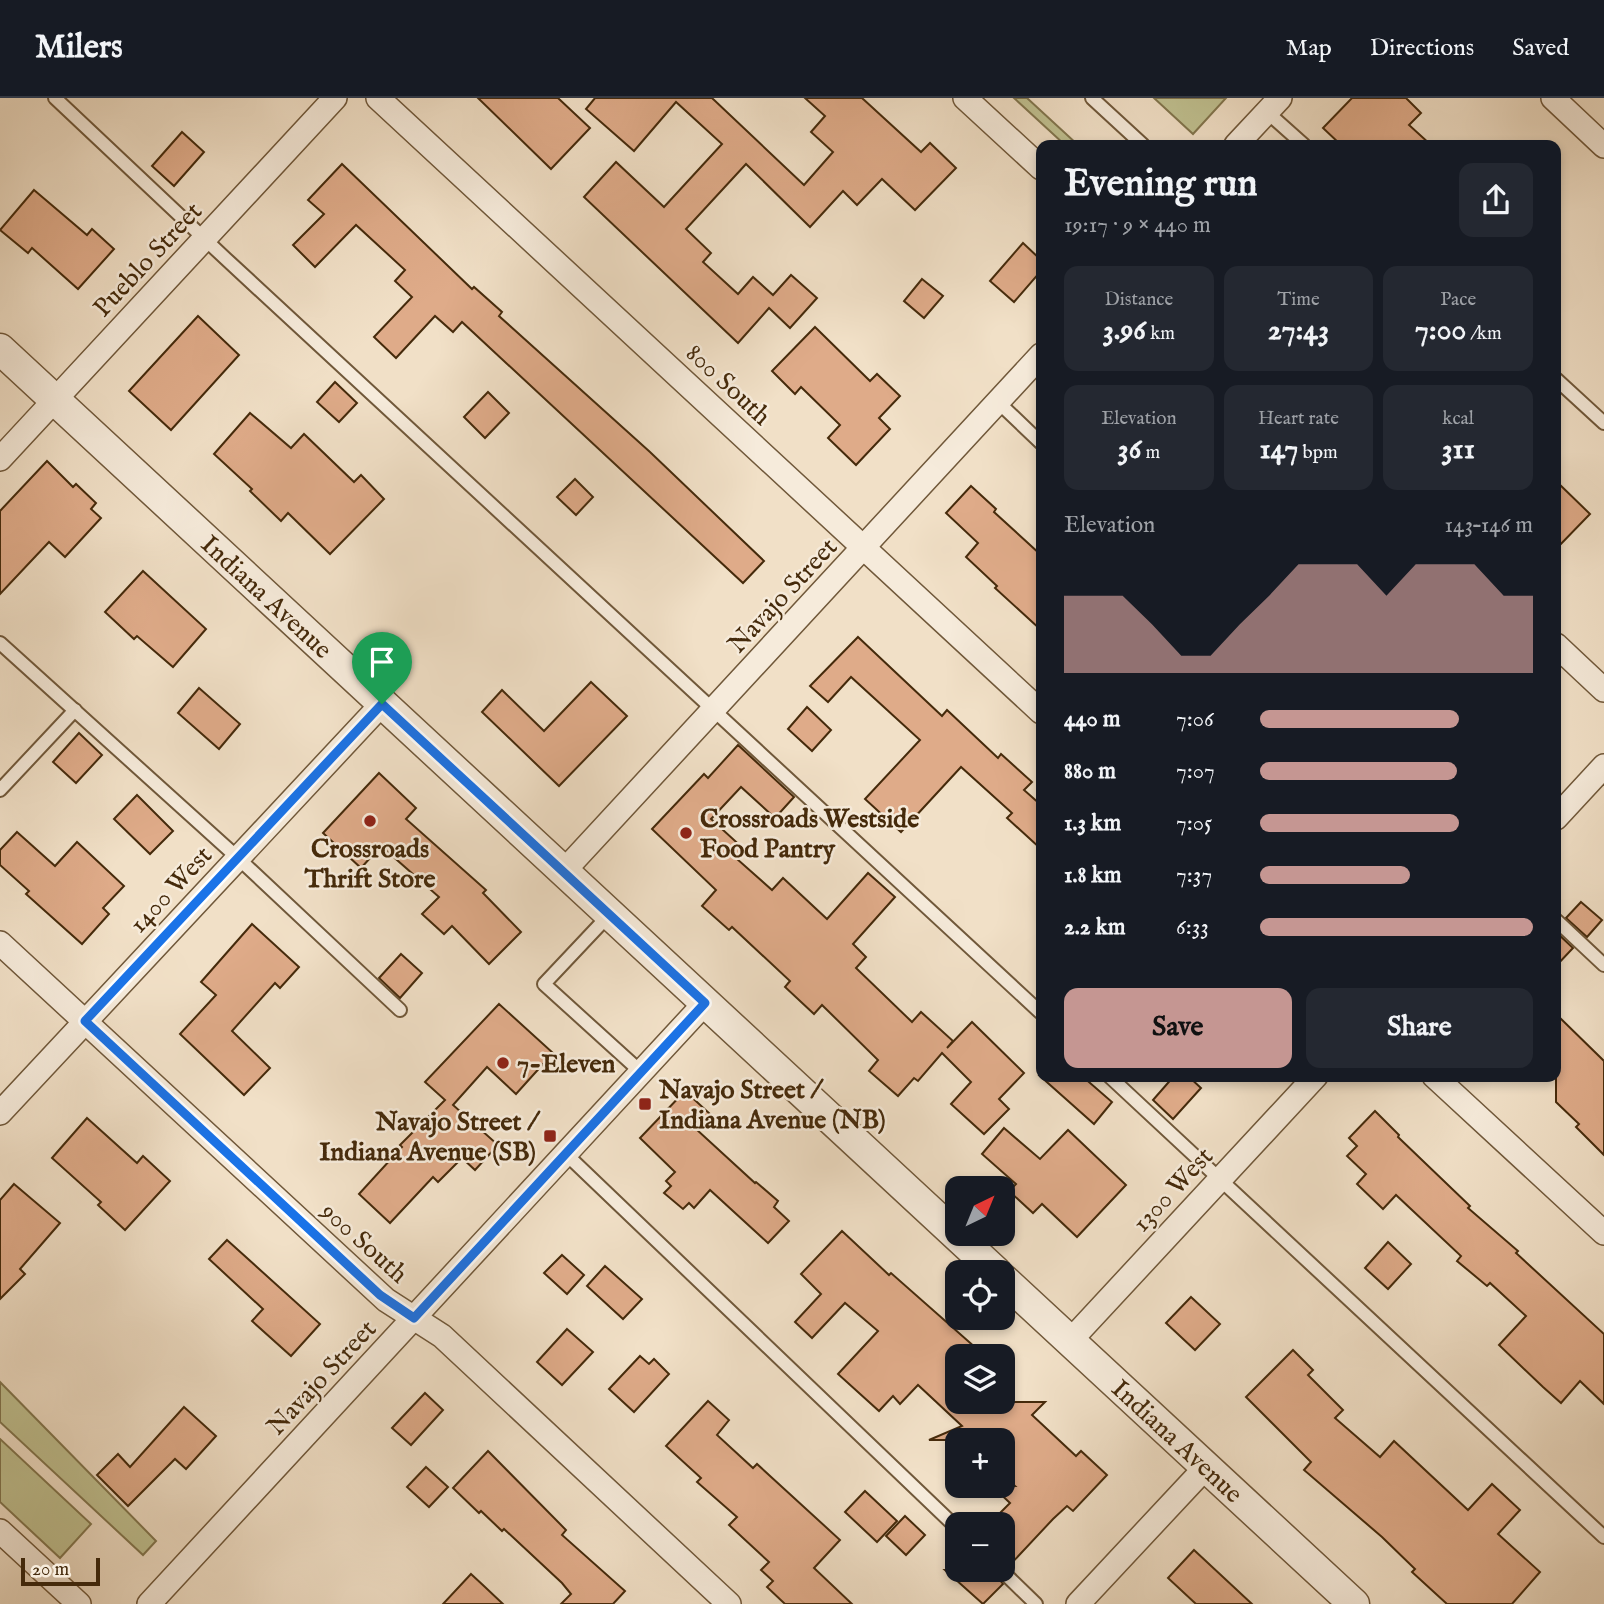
<!DOCTYPE html>
<meta charset="utf-8">
<style>
body{margin:0;font-family:"IM FELL English",serif;background:#242831;color:#f1f3f6;height:100vh;display:flex;flex-direction:column;font-size:26px;white-space:nowrap}
*{box-sizing:border-box;margin:0}
p{font-size:23px;color:#9ea1a6}
.icon{flex:none;width:38px;height:38px;fill:none;stroke:currentColor;stroke-width:2;stroke-linecap:round;stroke-linejoin:round}
.map{position:relative;flex:1;overflow:hidden}
.drawer{position:absolute;left:1036px;top:42px;width:525px;height:942px;display:flex;flex-direction:column;background:#171b24;border-radius:14px;box-shadow:0 4px 10px #0003}
.drawer>*{flex:none}
.needle{width:46px;rotate:43deg}
.fabs{position:absolute;left:945px;top:1078px;display:grid;gap:14px}
.fabs a{display:grid;place-items:center;width:70px;height:70px;border-radius:14px;background:#171b24;box-shadow:0 4px 10px #0003;font-size:35px}
.scale{position:absolute;left:21px;bottom:18px;width:79px;box-sizing:border-box;padding-left:7px;border:4px solid #452a0b;border-top:0;font-size:19px;line-height:24px;white-space:nowrap;color:#452a0b;-webkit-text-stroke:5px #f6ebdb;paint-order:stroke}
.pin{position:absolute;display:grid;place-items:center;width:60px;height:60px;color:#fff;margin:-72px -30px;border-radius:50% 50% 50% 0;rotate:-45deg;box-shadow:0 0 7px #0007}
.pin .icon{rotate:45deg}
.round{display:grid;place-items:center;flex:none;width:74px;height:74px;border-radius:14px;background:#242831}
.overview{display:flex;align-items:center;justify-content:space-between;height:119px;padding:0 28px}
h1{font-size:38px;font-weight:700;line-height:52px}
.figures{display:grid;grid-template-columns:repeat(3,1fr);gap:10px;height:119px;padding:7px 28px}
.figures div{display:grid;align-content:center;border-radius:14px;background:#242831;text-align:center}
.figures b{font-size:30px;font-weight:700}
.figures small{font-size:19px;font-weight:400}
.figures p{font-size:19px}
.chart{height:196px;padding:14px 28px}
.chart p{display:flex;justify-content:space-between}
.chart svg{width:100%;height:126px;margin-top:7px;fill:#c59692;opacity:.7}
.primary-button{display:flex;gap:14px;margin-top:auto;padding:14px 28px}
.primary-button a{flex:1;height:80px;border-radius:14px;background:#c59692;color:#111;font-size:28px;font-weight:700;line-height:80px;text-align:center}
.primary-button a+a{background:#242831;color:#f1f3f6}
ul{padding:0 28px;list-style:none;font-size:23px}
li{display:grid;grid-template-columns:112px 84px 1fr;align-items:center;height:52px}
li i{height:18px;border-radius:9px;background:#c59692}
header{display:flex;align-items:center;gap:42px;box-sizing:border-box;height:98px;padding:0 35px;background:#171b24;border-bottom:2px solid #363941}
header strong{font-size:33px}
nav{display:flex;gap:38px;margin-inline-start:auto;font-size:24px}
.map>svg:first-child{display:block}
</style>
<header>
<strong>Milers</strong>
<nav><a>Map</a><a>Directions</a><a>Saved</a></nav>
</header>
<div class="map">
<svg width="1604" height="1506" viewBox="0 0 1604 1506">
<rect width="100%" height="100%" fill="#f1e0c7"/>
<filter id="stains"><feTurbulence type="fractalNoise" baseFrequency=".00286" numOctaves="4"/><feColorMatrix values="0 0 0 0 .2 0 0 0 0 .09 0 0 0 0 .02 0 0 0 .5 -.17"/></filter>
<radialGradient id="worn" r=".72"><stop offset=".6" stop-color="#630" stop-opacity="0"/><stop offset="1" stop-color="#630" stop-opacity=".3"/></radialGradient>
<!-- green -->
<g fill="#c0c191" stroke="#82764e" stroke-width="2">
<path d="M1014 0H1027L1078 47H1065Z"/>
<path d="M1154 0H1226L1193 36Z"/>
<path d="M0 1284 156 1443 143 1457 0 1324Z"/>
<path d="M0 1341 91 1426 60 1460 0 1404Z"/>
</g>
<!-- building -->
<g fill="#dfab89" stroke="#452a0b" stroke-width="2">
<path d="M478 0H558L590 30 551 71Z"/>
<path d="M595 0H712L804 87 833 54 811 34 825 18 805 0H862L921 54 930 45 956 70 915 112 882 81 857 107 843 93 810 129 746 66 686 131 711 155 703 164 738 196 753 179 773 197 791 177 817 200 790 230 769 210 738 245 584 99 616 64 664 109 722 46 676 4 634 53 586 11Z"/>
<path d="M1352 0H1406L1421 15 1409 27 1431 47H1341L1323 30Z"/>
<path d="M182 34 204 54 174 88 152 68Z"/>
<path d="M342 66 472 191 474 189 502 214 499 218 650 354 764 463 743 485 462 224 453 234 435 218 396 260 374 239 412 199 395 183 405 172 356 127 315 169 293 147 324 116 308 102Z"/>
<path d="M34 92 87 137 92 131 114 151 78 191 32 150 28 155 0 132Z"/>
<path d="M1023 145 1041 162V173L1014 204 990 183Z"/>
<path d="M922 181 943 198 924 220 904 203Z"/>
<path d="M198 218 239 257 171 332 129 293Z"/>
<path d="M815 229 870 283 877 276 900 298 879 320 890 331 856 367 828 340 840 327 801 289 795 296 772 273Z"/>
<path d="M335 284 357 305 339 324 317 304Z"/>
<path d="M488 294 509 315 485 340 464 319Z"/>
<path d="M250 315 291 350 304 336 354 384 361 377 384 401 330 456 288 415 281 423 250 393 252 391 214 356Z"/>
<path d="M47 363 73 389 76 386 96 405 91 411 101 420 65 459 49 444 0 496V413Z"/>
<path d="M575 381 593 399 576 417 557 399Z"/>
<path d="M1556 383 1590 416 1556 451Z"/>
<path d="M971 388 996 411 994 414 1041 457V532L995 490 997 488 966 459 978 445 946 415Z"/>
<path d="M143 473 206 531 173 569 137 538 134 541 105 514Z"/>
<path d="M858 539 942 618 947 612 998 660 1001 656 1032 684 1024 692 1041 707V751L1007 720 1012 715 961 669 901 734 865 701 920 642 851 579 828 604 810 588Z"/>
<path d="M591 584 627 618 559 688 482 614 502 592 544 633Z"/>
<path d="M199 590 240 626 219 651 178 615Z"/>
<path d="M807 609 831 632 812 653 788 631Z"/>
<path d="M79 635 102 657 76 685 53 664Z"/>
<path d="M738 647 794 699 775 720 741 689 711 721 745 752 737 761 772 792 783 780 827 821 868 775 895 799 853 846 866 859 856 870 912 924 921 914 953 943 947 950 972 924 1024 975 999 1001 1009 1011 984 1036 951 1006 971 984 942 955 918 983 914 980 898 998 869 973 878 962 822 907 814 916 785 889 790 883 732 829 729 832 702 808 716 792 652 731 704 676 708 680Z"/>
<path d="M379 675 416 710 406 721 486 792 483 795 521 834 489 866 452 828 444 836 422 816 439 799 381 748 361 770 323 735Z"/>
<path d="M137 697 173 733 150 756 114 721Z"/>
<path d="M17 734 55 768 77 744 124 788 103 810 109 816 82 846 26 796 29 793 0 767V752Z"/>
<path d="M1581 804 1602 822 1587 839 1566 820Z"/>
<path d="M252 826 299 869 280 890 275 885 232 933 270 970 244 997 180 936 216 897 201 884Z"/>
<path d="M1556 834 1573 850 1556 868Z"/>
<path d="M401 856 422 875 400 900 379 880Z"/>
<path d="M499 906 553 955 516 996 487 969 453 1007 498 1047 475 1072 462 1060 438 1084 433 1079 390 1125 359 1096 402 1049 400 1047 445 1002 425 984Z"/>
<path d="M1556 916 1604 963V1057L1576 1029 1579 1026 1556 1004Z"/>
<path d="M1040 978H1082L1112 1004 1094 1026Z"/>
<path d="M1174 978H1188L1201 990 1173 1021 1153 1002Z"/>
<path d="M685 993 710 1016 696 1031 755 1085 756 1084 778 1103 774 1109 789 1123 768 1145 710 1092 694 1110 689 1105 683 1111 664 1095 671 1088 666 1083 675 1074 640 1040Z"/>
<path d="M1375 1013 1399 1037 1398 1039 1470 1108 1468 1110 1518 1153 1516 1155 1604 1236V1306L1580 1283 1561 1305 1543 1289 1499 1247 1526 1218 1490 1185 1487 1188 1457 1163 1461 1158 1396 1097 1383 1111 1357 1086 1366 1076 1347 1058 1357 1048 1349 1040Z"/>
<path d="M87 1020 137 1065 143 1058 170 1083 125 1132 98 1107 101 1104 52 1060Z"/>
<path d="M1004 1030 1040 1061 1068 1032 1126 1087 1077 1139 1042 1106 1033 1115 1009 1093 1016 1086 982 1056Z"/>
<path d="M14 1086 60 1125 20 1171 25 1176 0 1201V1102Z"/>
<path d="M842 1133 889 1177 891 1175 985 1258H957V1304H1045L1032 1317 1076 1358 1081 1353 1107 1377 1073 1413 1067 1408 1053 1421 1009 1468 1003 1464V1426H989L1010 1405 992 1388H1015L1003 1377V1342H929L962 1328 918 1287 900 1306 893 1298 879 1313 838 1276 878 1233 845 1205 812 1240 795 1224 821 1196 801 1176Z"/>
<path d="M227 1142 320 1226 291 1258 252 1223 263 1211 209 1161Z"/>
<path d="M1388 1144 1411 1166 1388 1191 1365 1170Z"/>
<path d="M562 1157 584 1177 567 1196 544 1175Z"/>
<path d="M605 1168 642 1201 623 1221 587 1188Z"/>
<path d="M1191 1199 1220 1226 1195 1252 1166 1225Z"/>
<path d="M567 1231 593 1254 562 1287 537 1264Z"/>
<path d="M1293 1252 1313 1272 1308 1277 1343 1312 1335 1320 1380 1359 1394 1343 1468 1412 1492 1386 1520 1412 1498 1436 1540 1474 1512 1506H1447L1412 1474 1415 1471 1382 1439 1304 1372 1311 1364 1246 1299Z"/>
<path d="M640 1258 649 1266 654 1261 669 1276 634 1314 609 1291Z"/>
<path d="M425 1295 443 1312 411 1347 392 1330Z"/>
<path d="M708 1303 729 1322 717 1337 753 1370 757 1366 840 1442 814 1470 852 1506H785L767 1489 773 1483 761 1472 769 1464 729 1427 737 1419 697 1384 701 1380 666 1348Z"/>
<path d="M184 1309 216 1338 186 1371 175 1361 128 1408 97 1377 118 1356 130 1369Z"/>
<path d="M488 1353 566 1432 562 1437 625 1493 613 1506H561L571 1496 562 1485 504 1431 502 1433 481 1413 479 1415 453 1390Z"/>
<path d="M426 1369 448 1389 429 1409 407 1389Z"/>
<path d="M865 1393 897 1423 877 1444 845 1414Z"/>
<path d="M905 1418 925 1437 906 1457 886 1438Z"/>
<path d="M1194 1452 1252 1506H1196L1168 1480Z"/>
<path d="M945 1472H992L1003 1486 983 1506Z"/>
<path d="M471 1476 485 1489 503 1506H443Z"/>
</g>
<g fill="none" stroke-linecap="round" stroke-linejoin="round">
<defs>
<g id="service">
<path d="M55 0 226 161 1041 915"/>
<path d="M1092 0 1143 47"/>
<path d="M1267 14 1304 47"/>
<path d="M1556 281 1604 325"/>
<path d="M998 304 1041 345"/>
<path d="M0 545 238 760 400 912"/>
<path d="M0 692 75 612"/>
<path d="M609 817 544 886 641 974"/>
<path d="M1556 822 1604 867"/>
<path d="M1109 978 1604 1439"/>
<path d="M566 1056 957 1430"/>
<path d="M1001 1472 1036 1506"/>
</g>
<g id="minor">
<path d="M378 0 1041 614"/>
<path d="M965 0 1041 70"/>
<path d="M1553 0 1604 48"/>
<path d="M1236 47 1280 0"/>
<path d="M0 361 335 0"/>
<path d="M1556 547 1604 592"/>
<path d="M1556 720 1604 668"/>
<path d="M563 774 1041 257"/>
<path d="M0 845 386 1202 442 1238 729 1506"/>
<path d="M1434 978 1604 1135"/>
<path d="M0 1015 382 606"/>
<path d="M1070 1243 1316 978"/>
<path d="M0 1433 79 1506"/>
<path d="M149 1506 705 905"/>
<path d="M1078 1506 1206 1369"/>
</g>
<g id="tertiary">
<path id="s1" d="M0 251 996 1174"/>
<path id="s2" d="M1003 1181 1354 1506"/>
</g>
</defs>
<!-- service casing -->
<use href="#service" stroke="#70583a" stroke-width="16"/>
<!-- minor casing -->
<use href="#minor" stroke="#70583a" stroke-width="26"/>
<!-- tertiary casing -->
<use href="#tertiary" stroke="#70583a" stroke-width="33"/>
<!-- service -->
<use href="#service" stroke="#f6ebdb" stroke-width="12"/>
<!-- minor -->
<use href="#minor" stroke="#f6ebdb" stroke-width="23"/>
<!-- tertiary -->
<use href="#tertiary" stroke="#f6ebdb" stroke-width="30"/>
</g>
<g fill="none" stroke-linecap="round" stroke-linejoin="round">
<defs>
<path id="route" d="M382 606 705 905 414 1220 380 1197 85 923Z"/>
</defs>
<!-- route casing -->
<use href="#route" stroke="#fff" stroke-width="14"/>
<!-- route -->
<use href="#route" stroke="#1a73e8" stroke-width="9"/>
</g>
<!-- markers -->
<g fill="#8f2418" stroke="#f6ebdb" stroke-width="2.5">
<circle cx="370" cy="723" r="7"/>
<circle cx="686" cy="735" r="7"/>
<circle cx="503" cy="965" r="7"/>
<rect x="638" y="999" width="14" height="14" rx="3.5"/>
<rect x="543" y="1031" width="14" height="14" rx="3.5"/>
</g>
<g text-anchor="middle" stroke-width="5" stroke-linejoin="round" paint-order="stroke">
<!-- street labels -->
<g font-size="26" fill="#452a0b" stroke="#f6ebdb">
<text transform="translate(147 161) rotate(-47)" y="9">Pueblo Street</text>
<text transform="translate(729 286) rotate(43)" y="9">800 South</text>
<text transform="translate(782 497) rotate(-47)" y="9">Navajo Street</text>
<text dy="9" stroke="none"><textPath href="#s1" startOffset="364">Indiana Avenue</textPath></text>
<text transform="translate(170 791) rotate(-47)" y="9">1400 West</text>
<text transform="translate(1172 1091) rotate(-47)" y="9">1300 West</text>
<text transform="translate(365 1144) rotate(42)" y="9">900 South</text>
<text transform="translate(321 1279) rotate(-47)" y="9">Navajo Street</text>
<text dy="9" stroke="none"><textPath href="#s2" startOffset="238">Indiana Avenue</textPath></text>
</g>
<!-- poi labels -->
<g font-size="26" font-weight="bold" fill="#452a0b" stroke="#f6ebdb" text-anchor="start">
<text x="700" y="729">Crossroads Westside<tspan x="700" dy="30">Food Pantry</tspan></text>
<text x="370" y="759" text-anchor="middle">Crossroads<tspan x="370" dy="30">Thrift Store</tspan></text>
<text x="517" y="974">7-Eleven</text>
<text x="659" y="1000">Navajo Street /<tspan x="659" dy="30">Indiana Avenue (NB)</tspan></text>
<text x="536" y="1032" text-anchor="end">Navajo Street /<tspan x="536" dy="30">Indiana Avenue (SB)</tspan></text>
</g>
</g>
<rect width="100%" height="100%" filter="url(#stains)"/>
<rect width="100%" height="100%" fill="url(#worn)"/>
</svg>
<div class="fabs">
<a><svg class="needle" viewBox="-14 -14 28 28"><path d="M0-13l5 13h-10z" fill="#e53935"/><path d="M0 13l5-13h-10z" fill="#9ea1a6"/></svg></a>
<a><svg class="icon" aria-label="locate" viewBox="0 0 24 24"><circle cx="12" cy="12" r="6"/><path d="M12 2v4M12 18v4M2 12h4M18 12h4"/></svg></a>
<a><svg class="icon" aria-label="layers" viewBox="0 0 24 24"><path d="M12 4l9 5-9 5-9-5zM3 14l9 5 9-5"/></svg></a>
<a>+</a>
<a>−</a>
</div>
<div class="scale">20 m</div>
<div class="pin" style="left:382px;top:606px;background:#1e9e55"><svg class="icon" aria-label="arrive" viewBox="0 0 24 24"><path d="M6 21V4h12l-3 4 3 4H6"/></svg></div>
<section class="drawer">
<div class="overview"><div><h1>Evening run</h1><p>19:17 · 9 × 440 m</p></div><a class="round"><svg class="icon" aria-label="share" viewBox="0 0 24 24"><path d="M12 15V3M7 8l5-5 5 5M5 13v7h14v-7"/></svg></a></div>
<div class="figures">
<div><p>Distance</p><b>3.96<small> km</small></b></div>
<div><p>Time</p><b>27:43</b></div>
<div><p>Pace</p><b>7:00<small> /km</small></b></div>
</div>
<div class="figures">
<div><p>Elevation</p><b>36<small> m</small></b></div>
<div><p>Heart rate</p><b>147<small> bpm</small></b></div>
<div><p>kcal</p><b>311</b></div>
</div>
<div class="chart"><p><span>Elevation</span>143–146 m</p>
<svg viewBox="0 0 160 44" preserveAspectRatio="none"><path d="M0 44V17L10 17L20 17L30 27L40 38L50 38L60 27L70 17L80 6L90 6L100 6L110 17L120 6L130 6L140 6L150 17L160 17V44z"/></svg>
</div>
<ul>
<li><b>440 m</b>7:06<i style="width:73%"></i></li>
<li><b>880 m</b>7:07<i style="width:72%"></i></li>
<li><b>1.3 km</b>7:05<i style="width:73%"></i></li>
<li><b>1.8 km</b>7:37<i style="width:55%"></i></li>
<li><b>2.2 km</b>6:33<i style="width:100%"></i></li>
</ul>
<div class="primary-button"><a>Save</a><a>Share</a></div>
</section>
</div>
